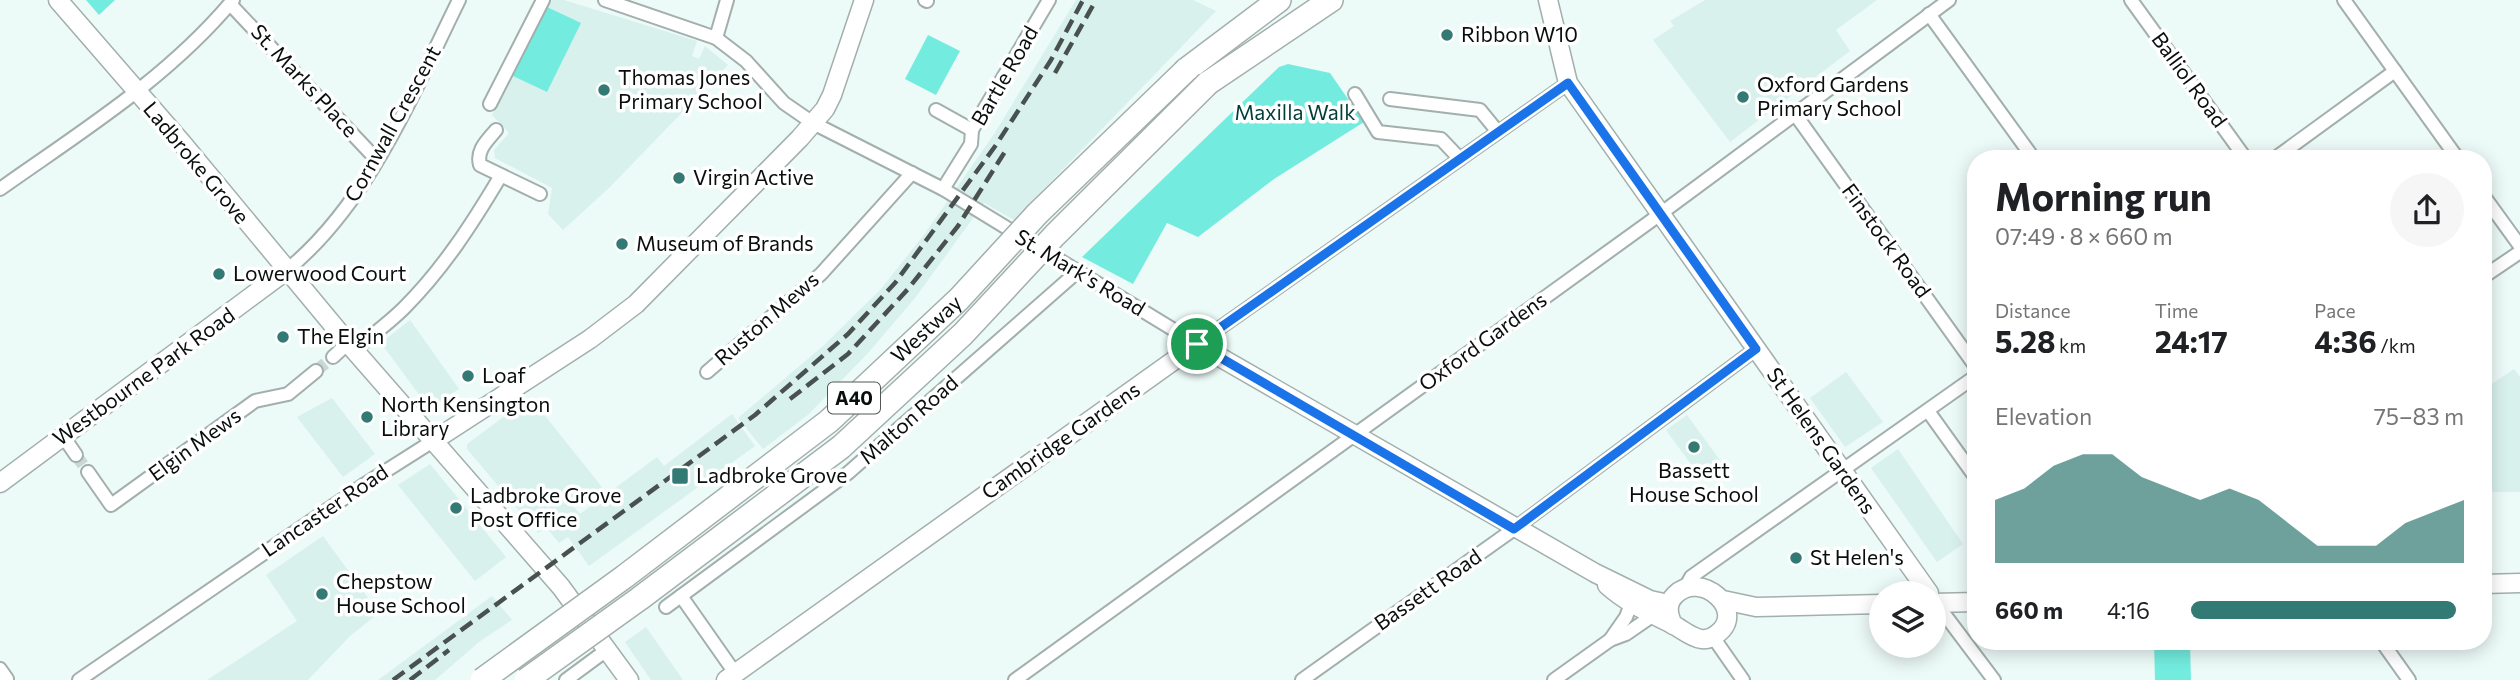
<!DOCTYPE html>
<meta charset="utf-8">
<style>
body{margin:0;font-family:Commissioner,sans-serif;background:#f6f6f6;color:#202124;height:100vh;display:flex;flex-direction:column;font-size:26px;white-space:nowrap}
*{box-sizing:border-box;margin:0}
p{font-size:23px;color:#757577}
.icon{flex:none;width:38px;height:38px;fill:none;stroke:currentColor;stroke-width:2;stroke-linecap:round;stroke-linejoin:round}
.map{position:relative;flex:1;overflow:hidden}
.drawer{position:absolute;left:1967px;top:150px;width:525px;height:500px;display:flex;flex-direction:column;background:#fff;border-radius:28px;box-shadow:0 4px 18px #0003}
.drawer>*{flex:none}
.buttons{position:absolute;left:1869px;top:581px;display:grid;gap:14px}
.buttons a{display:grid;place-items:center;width:77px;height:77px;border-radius:50%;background:#fff;box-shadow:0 4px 18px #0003;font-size:35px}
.pin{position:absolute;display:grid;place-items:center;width:60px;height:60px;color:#fff;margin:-30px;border:4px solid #fff;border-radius:50%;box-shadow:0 2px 7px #0007}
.round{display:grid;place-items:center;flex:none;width:74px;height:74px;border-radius:37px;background:#f6f6f6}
.summary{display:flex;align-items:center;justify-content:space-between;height:119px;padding:0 28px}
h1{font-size:38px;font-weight:700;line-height:52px}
.figures{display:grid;grid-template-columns:repeat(3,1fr);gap:10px;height:119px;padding:7px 28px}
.figures div{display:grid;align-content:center}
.figures b{font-size:30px;font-weight:700}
.figures small{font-size:19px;font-weight:400}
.figures p{font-size:19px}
.chart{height:196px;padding:14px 28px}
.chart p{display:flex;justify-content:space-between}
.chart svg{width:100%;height:126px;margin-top:7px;fill:#327a73;opacity:.7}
ul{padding:0 28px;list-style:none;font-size:23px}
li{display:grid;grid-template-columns:112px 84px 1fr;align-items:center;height:52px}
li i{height:18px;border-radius:9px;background:#327a73}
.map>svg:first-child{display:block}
</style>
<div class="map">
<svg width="2520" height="680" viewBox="0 0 2520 680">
<rect width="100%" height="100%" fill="#ecfaf8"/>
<!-- built -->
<g fill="#d9f1ed">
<path d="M547 0H564L697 41 692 56 699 59 705 46 728 65 609 188 563 230 548 214 552 188 495 158 494 150 509 133 492 115Z"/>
<path d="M1076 0H1193L1216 11 1014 220 984 203 915 298 869 352 809 414 763 449 738 418 823 346 881 289 926 232 994 134Z"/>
<path d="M1705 0H1877L1836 30 1850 51 1730 142 1653 40 1674 26 1670 21Z"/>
<path d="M410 320 459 389 429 408 381 343Z"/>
<path d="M2514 369 2520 377V492H2483V390Z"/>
<path d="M1846 372 1883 422 1845 447 1810 398Z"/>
<path d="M530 397 602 487 574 507 580 514 657 457 664 466 732 414 755 446 589 566 568 537 559 543 546 527 538 533 467 449V444Z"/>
<path d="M332 398 375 454 343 477 297 417Z"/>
<path d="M1687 415 1722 463 1701 478 1666 430Z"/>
<path d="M1898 449 1963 544 1937 562 1871 468Z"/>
<path d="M430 464 506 557 475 581 398 485Z"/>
<path d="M323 536 379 613 350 636 308 680H207L297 621 266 575Z"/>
<path d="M492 596 512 620 479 642 435 680H378Z"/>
<path d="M646 627 683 680H651L625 642Z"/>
</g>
<!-- green -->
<g fill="#73ecdf">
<path d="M86 0H115L99 15Z"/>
<path d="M547 7 581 23 547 92 513 76Z"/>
<path d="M928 35 960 51 936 95 905 79Z"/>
<path d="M1288 64 1330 73 1364 122 1274 179 1198 237 1167 223 1133 284 1082 257 1279 67Z"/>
<path d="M2154 642H2190L2191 680H2155Z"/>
</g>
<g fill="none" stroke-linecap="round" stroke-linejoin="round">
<!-- street-tunnel -->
<g stroke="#cad7d5" stroke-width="12" stroke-dasharray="12 6" stroke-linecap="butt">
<path d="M316 371 333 357"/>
<path d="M76 455 88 472"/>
</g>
<defs>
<g id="street">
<path d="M605 0 716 38 746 61 784 103 813 123 943 189 1197 344 1568 83"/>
<path d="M925 0 927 1"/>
<path d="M2131 0 2246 159"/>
<path d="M2344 0 2458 159"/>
<path d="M230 4 377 160"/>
<path d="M1929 14 2034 159"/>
<path d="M716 38 727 0"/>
<path d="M1355 94 1378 132 1441 139 1460 159"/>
<path d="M1390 99 1480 110 1498 132"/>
<path d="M490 104 543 0"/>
<path d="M936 110 972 130"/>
<path d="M1795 114 1976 367"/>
<path d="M496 130C487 141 476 150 480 165L540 194"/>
<path d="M2274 159 2395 71"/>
<path d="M0 189C82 131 168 78 233 0"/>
<path d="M943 189 971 144 972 130 1049 0"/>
<path d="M2483 195 2520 246"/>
<path d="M287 270C369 203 413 93 459 0"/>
<path d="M2483 277 2520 252"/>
<path d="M354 350C371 336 389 323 404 308 443 269 472 224 500 177"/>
<path d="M333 357 348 343"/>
<path d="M707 372 821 274 912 173"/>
<path d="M1928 411 1976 478"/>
<path d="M63 436 76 455"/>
<path d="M88 472 111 505 255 401 288 394 316 371"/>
<path d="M1685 588 1691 577 1698 572 1976 376"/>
<path d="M681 596 735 673"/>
<path d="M1936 603 1994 680"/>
<path d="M666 607 848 473 1077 272"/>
<path d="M1713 637 1743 680"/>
<path d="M1610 640 1626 617 1631 604"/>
<path d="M2382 642 2409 680"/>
<path d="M0 669 7 679"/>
<path d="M79 680 362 486 433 441"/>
<path d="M566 680 608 649"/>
<path d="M1015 680 1648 223 1949 0"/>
<path d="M1302 680 1514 529 1756 349"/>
<path d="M1554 680 1610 640 1626 634 1652 616"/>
</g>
<g id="secondary">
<path d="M58 0 182 143 348 343 561 587 629 680"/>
<path d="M1548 0 1568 83 1929 593"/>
<path d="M433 441 590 339 636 304 800 138 825 109 832 95 864 0"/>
<path d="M0 483 287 270"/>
<path d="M2483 584 2520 583"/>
<path d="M1607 585C1627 603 1648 612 1672 624 1682 629 1690 637 1701 639 1707 640 1712 638 1717 634 1748 611 1701 569 1675 595 1666 604 1668 614 1673 625"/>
<path d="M1723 600 1756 607 1881 604"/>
<path d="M1934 603 1976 602"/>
<path d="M726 680 1197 344 1595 573 1650 600 1668 604"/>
</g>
<g id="highway">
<path d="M1186 70 1279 0"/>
<path d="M1208 83 1331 0"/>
</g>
</defs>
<!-- street casing -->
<use href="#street" stroke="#a2afad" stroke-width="16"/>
<!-- secondary casing -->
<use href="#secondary" stroke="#a2afad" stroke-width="21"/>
<!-- highway casing -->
<use href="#highway" stroke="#a2afad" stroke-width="26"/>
<!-- street -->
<use href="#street" stroke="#fff" stroke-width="12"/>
<!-- secondary -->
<use href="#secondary" stroke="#fff" stroke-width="18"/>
<!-- highway -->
<use href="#highway" stroke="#fff" stroke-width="23"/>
<!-- rail -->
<g stroke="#49514f" stroke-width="4.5" stroke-dasharray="14 7" stroke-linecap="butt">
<path d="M1055 73 1096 0"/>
<path d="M790 399 848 354 908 289 958 226 1006 150"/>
<path d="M393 680 755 415 848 334 895 283 996 145 1051 60 1083 0"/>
<path d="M410 680 449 650"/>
</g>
<defs>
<g id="highway-bridge">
<path id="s1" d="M482 680 624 577 829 421 959 299 1037 214 1186 70"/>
<path d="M526 680 639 599 841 447 963 334 1055 235 1208 83"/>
</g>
</defs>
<!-- highway-bridge casing -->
<use href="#highway-bridge" stroke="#a2afad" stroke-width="26" stroke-linecap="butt"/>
<!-- highway-bridge -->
<use href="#highway-bridge" stroke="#fff" stroke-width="23"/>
</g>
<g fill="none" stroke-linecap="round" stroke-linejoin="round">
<defs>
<path id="route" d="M1568 83 1756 349 1514 529 1197 344Z"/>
</defs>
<!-- route casing -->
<use href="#route" stroke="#fff" stroke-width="14"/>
<!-- route -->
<use href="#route" stroke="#1a73e8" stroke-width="9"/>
</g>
<!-- markers -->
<g fill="#327a73" stroke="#fff" stroke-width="2.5">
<circle cx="1447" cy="35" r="7"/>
<circle cx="604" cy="90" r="7"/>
<circle cx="1743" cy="97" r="7"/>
<circle cx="679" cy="178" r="7"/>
<circle cx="622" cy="244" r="7"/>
<circle cx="219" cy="274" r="7"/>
<circle cx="283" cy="337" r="7"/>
<circle cx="468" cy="376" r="7"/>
<circle cx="367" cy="417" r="7"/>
<circle cx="1694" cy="447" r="7"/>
<rect x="671" y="467" width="18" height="18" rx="3.5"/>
<circle cx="456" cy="508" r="7"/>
<circle cx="1796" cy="558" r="7"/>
<circle cx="322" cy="594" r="7"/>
</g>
<g text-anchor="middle" stroke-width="7" stroke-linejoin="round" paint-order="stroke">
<!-- shield labels -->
<rect fill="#fff" stroke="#535656" stroke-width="2" x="828" y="382.5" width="52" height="31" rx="5"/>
<g font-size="19" font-weight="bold" fill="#090e0d">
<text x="854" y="405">A40</text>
</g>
<!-- poi labels -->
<g font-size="21" fill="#090e0d" stroke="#fff" text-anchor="start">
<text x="1461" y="42">Ribbon W10</text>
<text x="618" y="85">Thomas Jones<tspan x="618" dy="24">Primary School</tspan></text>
<text x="1757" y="92">Oxford Gardens<tspan x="1757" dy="24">Primary School</tspan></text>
<text x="693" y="185">Virgin Active</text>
<text x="636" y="251">Museum of Brands</text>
<text x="233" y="281">Lowerwood Court</text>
<text x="297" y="344">The Elgin</text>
<text x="482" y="383">Loaf</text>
<text x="381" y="412">North Kensington<tspan x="381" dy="24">Library</tspan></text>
<text x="1694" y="478" text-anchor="middle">Bassett<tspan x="1694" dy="24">House School</tspan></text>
<text x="696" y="483">Ladbroke Grove</text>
<text x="470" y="503">Ladbroke Grove<tspan x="470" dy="24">Post Office</tspan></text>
<text x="1810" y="565">St Helen's</text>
<text x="336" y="589">Chepstow<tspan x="336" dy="24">House School</tspan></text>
</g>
<!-- street labels -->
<g font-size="21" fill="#090e0d" stroke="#fff">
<text transform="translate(1005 76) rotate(-60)" y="7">Bartle Road</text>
<text transform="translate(2189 80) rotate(54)" y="7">Balliol Road</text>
<text transform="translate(304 81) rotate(47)" y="7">St. Marks Place</text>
<text transform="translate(393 124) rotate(-61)" y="7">Cornwall Crescent</text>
<text transform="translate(196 163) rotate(50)" y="7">Ladbroke Grove</text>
<text transform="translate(1886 241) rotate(54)" y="7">Finstock Road</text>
<text transform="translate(1080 273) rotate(31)" y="7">St. Mark's Road</text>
<text transform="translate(767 319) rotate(-41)" y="7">Ruston Mews</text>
<text dy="7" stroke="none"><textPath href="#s1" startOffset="567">Westway</textPath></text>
<text transform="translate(1483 342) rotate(-36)" y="7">Oxford Gardens</text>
<text transform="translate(144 377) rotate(-36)" y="7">Westbourne Park Road</text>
<text transform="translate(909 420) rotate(-41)" y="7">Malton Road</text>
<text transform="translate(1061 441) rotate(-35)" y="7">Cambridge Gardens</text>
<text transform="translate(1821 441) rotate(55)" y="7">St Helens Gardens</text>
<text transform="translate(195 445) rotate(-36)" y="7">Elgin Mews</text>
<text transform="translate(325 511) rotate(-34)" y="7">Lancaster Road</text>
<text transform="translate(1428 590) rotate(-35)" y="7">Bassett Road</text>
</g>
<!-- park labels -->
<g font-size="21" fill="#003d38" stroke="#fff">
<text x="1295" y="120">Maxilla Walk</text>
</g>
</g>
</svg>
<div class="buttons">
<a><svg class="icon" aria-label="layers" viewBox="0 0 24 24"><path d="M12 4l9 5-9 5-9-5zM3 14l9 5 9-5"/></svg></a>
</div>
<div class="pin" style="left:1197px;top:344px;background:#1e9e55"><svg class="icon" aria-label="arrive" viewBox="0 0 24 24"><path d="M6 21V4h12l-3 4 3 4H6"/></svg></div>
<section class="drawer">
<div class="summary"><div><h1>Morning run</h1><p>07:49 · 8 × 660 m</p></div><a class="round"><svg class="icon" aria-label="share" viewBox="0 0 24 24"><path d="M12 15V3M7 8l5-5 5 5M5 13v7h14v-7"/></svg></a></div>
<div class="figures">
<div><p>Distance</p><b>5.28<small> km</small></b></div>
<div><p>Time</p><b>24:17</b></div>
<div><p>Pace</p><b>4:36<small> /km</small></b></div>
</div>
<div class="chart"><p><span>Elevation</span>75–83 m</p>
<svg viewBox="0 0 160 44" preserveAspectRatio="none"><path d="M0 44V22L10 18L20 10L30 6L40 6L50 14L60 18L70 22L80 18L90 22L100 30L110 38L120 38L130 38L140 30L150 26L160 22V44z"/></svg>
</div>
<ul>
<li><b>660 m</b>4:16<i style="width:97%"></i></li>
</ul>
</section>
</div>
